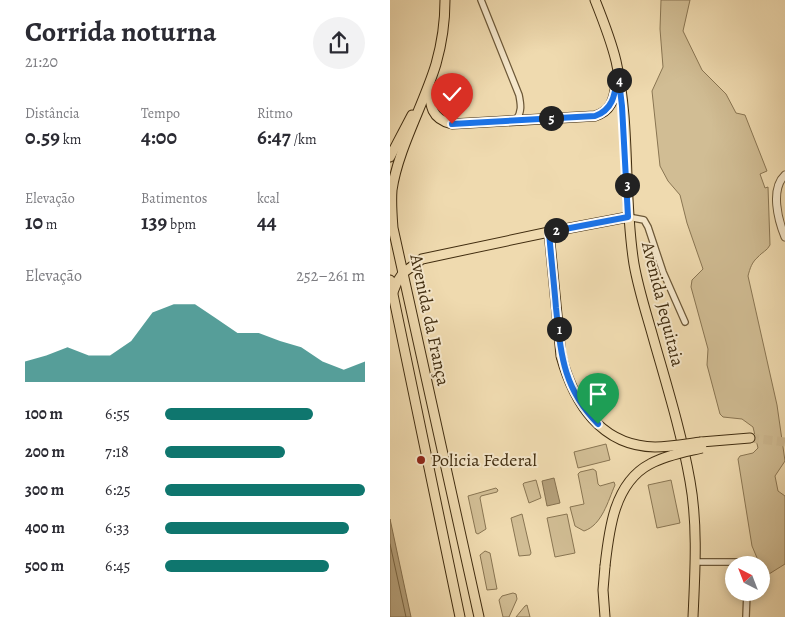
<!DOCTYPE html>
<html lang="pt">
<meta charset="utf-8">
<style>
body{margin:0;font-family:Alegreya,serif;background:#f2f2f3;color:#2b2b33;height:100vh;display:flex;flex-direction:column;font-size:19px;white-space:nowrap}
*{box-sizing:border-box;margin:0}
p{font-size:16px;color:#7c7c81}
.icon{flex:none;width:28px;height:28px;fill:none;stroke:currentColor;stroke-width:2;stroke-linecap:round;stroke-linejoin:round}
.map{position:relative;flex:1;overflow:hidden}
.details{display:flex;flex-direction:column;background:#fff;width:390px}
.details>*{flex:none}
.needle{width:32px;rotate:318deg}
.controls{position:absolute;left:335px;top:556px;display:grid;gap:10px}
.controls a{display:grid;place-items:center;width:45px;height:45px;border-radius:50%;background:#fff;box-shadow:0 2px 8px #0003;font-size:25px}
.pin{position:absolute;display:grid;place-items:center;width:42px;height:42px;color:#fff;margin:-51px -21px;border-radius:50% 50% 50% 0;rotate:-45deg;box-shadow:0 0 5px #0007}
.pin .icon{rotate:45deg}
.km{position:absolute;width:25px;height:25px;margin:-12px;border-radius:50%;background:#222;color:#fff;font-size:14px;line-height:25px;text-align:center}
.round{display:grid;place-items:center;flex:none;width:52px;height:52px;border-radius:26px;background:#f2f2f3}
.headline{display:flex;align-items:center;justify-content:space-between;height:85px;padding:0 25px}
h1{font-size:28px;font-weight:700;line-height:38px}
.stats{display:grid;grid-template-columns:repeat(3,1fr);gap:8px;height:85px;padding:5px 25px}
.stats div{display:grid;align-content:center}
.stats b{font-size:21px;font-weight:700}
.stats small{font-size:14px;font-weight:400}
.stats p{font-size:14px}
.chart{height:140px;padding:10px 25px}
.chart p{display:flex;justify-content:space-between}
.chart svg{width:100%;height:90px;margin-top:5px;fill:#0f766e;opacity:.7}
ul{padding:0 25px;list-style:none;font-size:16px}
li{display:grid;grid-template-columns:80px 60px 1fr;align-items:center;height:38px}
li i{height:12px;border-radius:6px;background:#0f766e}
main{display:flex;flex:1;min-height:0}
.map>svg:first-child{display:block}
</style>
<main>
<section class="details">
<div class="headline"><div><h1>Corrida noturna</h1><p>21:20</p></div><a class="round"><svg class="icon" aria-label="share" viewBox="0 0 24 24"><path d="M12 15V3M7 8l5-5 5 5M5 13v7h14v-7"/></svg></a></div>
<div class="stats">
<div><p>Distância</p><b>0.59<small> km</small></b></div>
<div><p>Tempo</p><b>4:00</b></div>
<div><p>Ritmo</p><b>6:47<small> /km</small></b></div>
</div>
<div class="stats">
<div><p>Elevação</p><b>10<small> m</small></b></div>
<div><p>Batimentos</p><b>139<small> bpm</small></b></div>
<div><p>kcal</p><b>44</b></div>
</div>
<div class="chart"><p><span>Elevação</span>252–261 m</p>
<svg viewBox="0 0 160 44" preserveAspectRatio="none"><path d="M0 44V34L10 31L20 27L30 31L40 31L50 24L60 10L70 6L80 6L90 13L100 20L110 20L120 24L130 27L140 34L150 38L160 34V44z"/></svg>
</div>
<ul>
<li><b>100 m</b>6:55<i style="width:74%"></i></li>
<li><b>200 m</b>7:18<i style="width:60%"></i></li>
<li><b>300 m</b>6:25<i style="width:100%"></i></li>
<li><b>400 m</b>6:33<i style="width:92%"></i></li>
<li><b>500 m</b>6:45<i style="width:82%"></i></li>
</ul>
</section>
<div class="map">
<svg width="395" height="617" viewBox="0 0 395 617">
<rect width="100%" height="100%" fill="#efdaaf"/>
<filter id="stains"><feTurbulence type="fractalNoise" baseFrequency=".004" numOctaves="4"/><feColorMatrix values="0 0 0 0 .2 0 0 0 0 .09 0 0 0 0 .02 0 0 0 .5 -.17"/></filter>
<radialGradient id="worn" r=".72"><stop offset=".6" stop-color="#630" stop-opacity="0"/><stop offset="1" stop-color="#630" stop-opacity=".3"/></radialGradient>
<!-- green -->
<g fill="#d1bd94" stroke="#897552">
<path d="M271 0H300L293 31 312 70 336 94 346 113 355 115 377 171 370 174 375 188 378 187 380 245C377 251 372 252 368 257 362 262 360 268 358 276L387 405 395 461 385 476 388 491 395 496V564L379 574 373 572 362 546 348 459 350 456 363 453 368 448 363 427 352 419 333 417 330 414 317 365 318 349 301 287 302 280 313 269 297 223 290 195 278 181 270 166 262 91 273 67 270 29Z"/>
<path d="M216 444 220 460 188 468 184 452Z"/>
<path d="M203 469 206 471 208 484 210 486 224 482 225 485C218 501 212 525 194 531L185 526 180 507 194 504 188 474 190 472Z"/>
<path d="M146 480 151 498 139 503 133 484 134 483Z"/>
<path d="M281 480 290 523 267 528 258 485Z"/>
<path d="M106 488 108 490 107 492 91 496 90 498 96 529 88 534 86 533 78 496Z"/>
<path d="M132 514 141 553 140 555 129 556 121 518Z"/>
<path d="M177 514 185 553 165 557 157 518Z"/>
<path d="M95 551 100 553 107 589 97 590 90 555Z"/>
<path d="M123 593 126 594 127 599 119 617H113L109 600 112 596Z"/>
<path d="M137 605 140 617H126L135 606Z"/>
</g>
<!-- water -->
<g fill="#b49f79" stroke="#86714f">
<path d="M164 478 170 503 157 506 152 481Z"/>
<path d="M0 519 21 617H0Z"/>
</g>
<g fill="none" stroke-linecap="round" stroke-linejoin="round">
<!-- shore -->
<path stroke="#7a6644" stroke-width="1" d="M0 544 16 617"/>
<!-- primary-tunnel -->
<path stroke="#ccb78f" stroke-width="9" stroke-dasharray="9 4.5" stroke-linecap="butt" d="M360 438 395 442"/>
<defs>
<g id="minor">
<path d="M91 0 129 95C131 105 132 112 126 120"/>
<path d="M238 217 254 220 258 227 273 272 295 322"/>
<path d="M305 562H360V565"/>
<path d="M356 617 357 592"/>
</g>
<path id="tertiary" d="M395 175C380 189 388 220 395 237"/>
<g id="primary">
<path d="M55 0C55 22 52 43 46 64 34 104 8 149 2 190 1 203 2 215 3 228L89 617"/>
<path d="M205 0C213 20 221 40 226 61 241 127 233 197 244 264 248 287 255 309 261 330 275 380 291 430 300 481 308 525 305 572 303 617"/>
<path d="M39 86C40 106 41 119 62 124L205 116C221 111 224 100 226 84"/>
<path d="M0 157 22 115"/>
<path d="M159 232 171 356"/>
<path d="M0 280 70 617"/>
<path d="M3 292 7 282 13 273 32 259 159 232 238 217"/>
<path d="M311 442 360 438"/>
<path d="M215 617 213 590 215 566"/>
</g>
</defs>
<!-- minor casing -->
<use href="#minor" stroke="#6c5838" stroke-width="8"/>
<!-- tertiary casing -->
<use href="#tertiary" stroke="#6c5838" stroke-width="9"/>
<!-- primary casing -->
<use href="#primary" stroke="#412d10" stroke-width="11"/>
<!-- minor -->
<use href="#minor" stroke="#f5e7cb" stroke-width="5.5"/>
<!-- tertiary -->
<use href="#tertiary" stroke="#f5e7cb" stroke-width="7"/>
<!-- primary -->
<use href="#primary" stroke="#efdaaf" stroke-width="9"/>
<defs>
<g id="primary-bridge">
<path d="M171 356C184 403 211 446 265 447 280 447 296 444 311 442"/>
<path d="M215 566C219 530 224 483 260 464 276 455 295 452 312 448"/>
</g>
</defs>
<!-- primary-bridge casing -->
<use href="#primary-bridge" stroke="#412d10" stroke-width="11" stroke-linecap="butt"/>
<!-- primary-bridge -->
<use href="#primary-bridge" stroke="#efdaaf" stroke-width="9"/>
</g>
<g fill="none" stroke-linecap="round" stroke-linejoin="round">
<defs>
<path id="route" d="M62 124 205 116C225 109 225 91 228 73L232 106 238 217 159 232C161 257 164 283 166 308 171 355 173 388 208 424"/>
</defs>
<!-- route casing -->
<use href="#route" stroke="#fff" stroke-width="10"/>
<!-- route -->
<use href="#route" stroke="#1a73e8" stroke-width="6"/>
</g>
<!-- markers -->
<circle fill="#8f2418" stroke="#f5e7cb" stroke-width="2" cx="31" cy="460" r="5"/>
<g text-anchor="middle" stroke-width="4" stroke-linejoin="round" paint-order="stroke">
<!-- street labels -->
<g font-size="18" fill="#412d10" stroke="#f5e7cb">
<text transform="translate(273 304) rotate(76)" y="6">Avenida Jequitaia</text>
<text transform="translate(40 320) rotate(78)" y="6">Avenida da França</text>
</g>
<!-- poi labels -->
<g font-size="18" fill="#412d10" stroke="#f5e7cb" text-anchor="start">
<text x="41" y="466">Policia Federal</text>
</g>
</g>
<rect width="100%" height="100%" filter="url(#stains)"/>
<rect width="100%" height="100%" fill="url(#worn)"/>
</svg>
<div class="controls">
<a><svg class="needle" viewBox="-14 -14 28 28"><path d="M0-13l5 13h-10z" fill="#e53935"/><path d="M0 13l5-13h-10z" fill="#7c7c81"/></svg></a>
</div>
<div class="pin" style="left:208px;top:424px;background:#1e9e55"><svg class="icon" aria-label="arrive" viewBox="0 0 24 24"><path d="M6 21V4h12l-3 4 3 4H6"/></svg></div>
<div class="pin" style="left:62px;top:124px;background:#d93025"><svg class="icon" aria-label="check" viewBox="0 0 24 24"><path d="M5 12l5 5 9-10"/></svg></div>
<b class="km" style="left:169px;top:329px">1</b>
<b class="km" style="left:166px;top:230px">2</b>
<b class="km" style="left:237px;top:185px">3</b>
<b class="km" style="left:229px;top:80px">4</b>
<b class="km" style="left:161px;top:118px">5</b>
</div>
</main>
